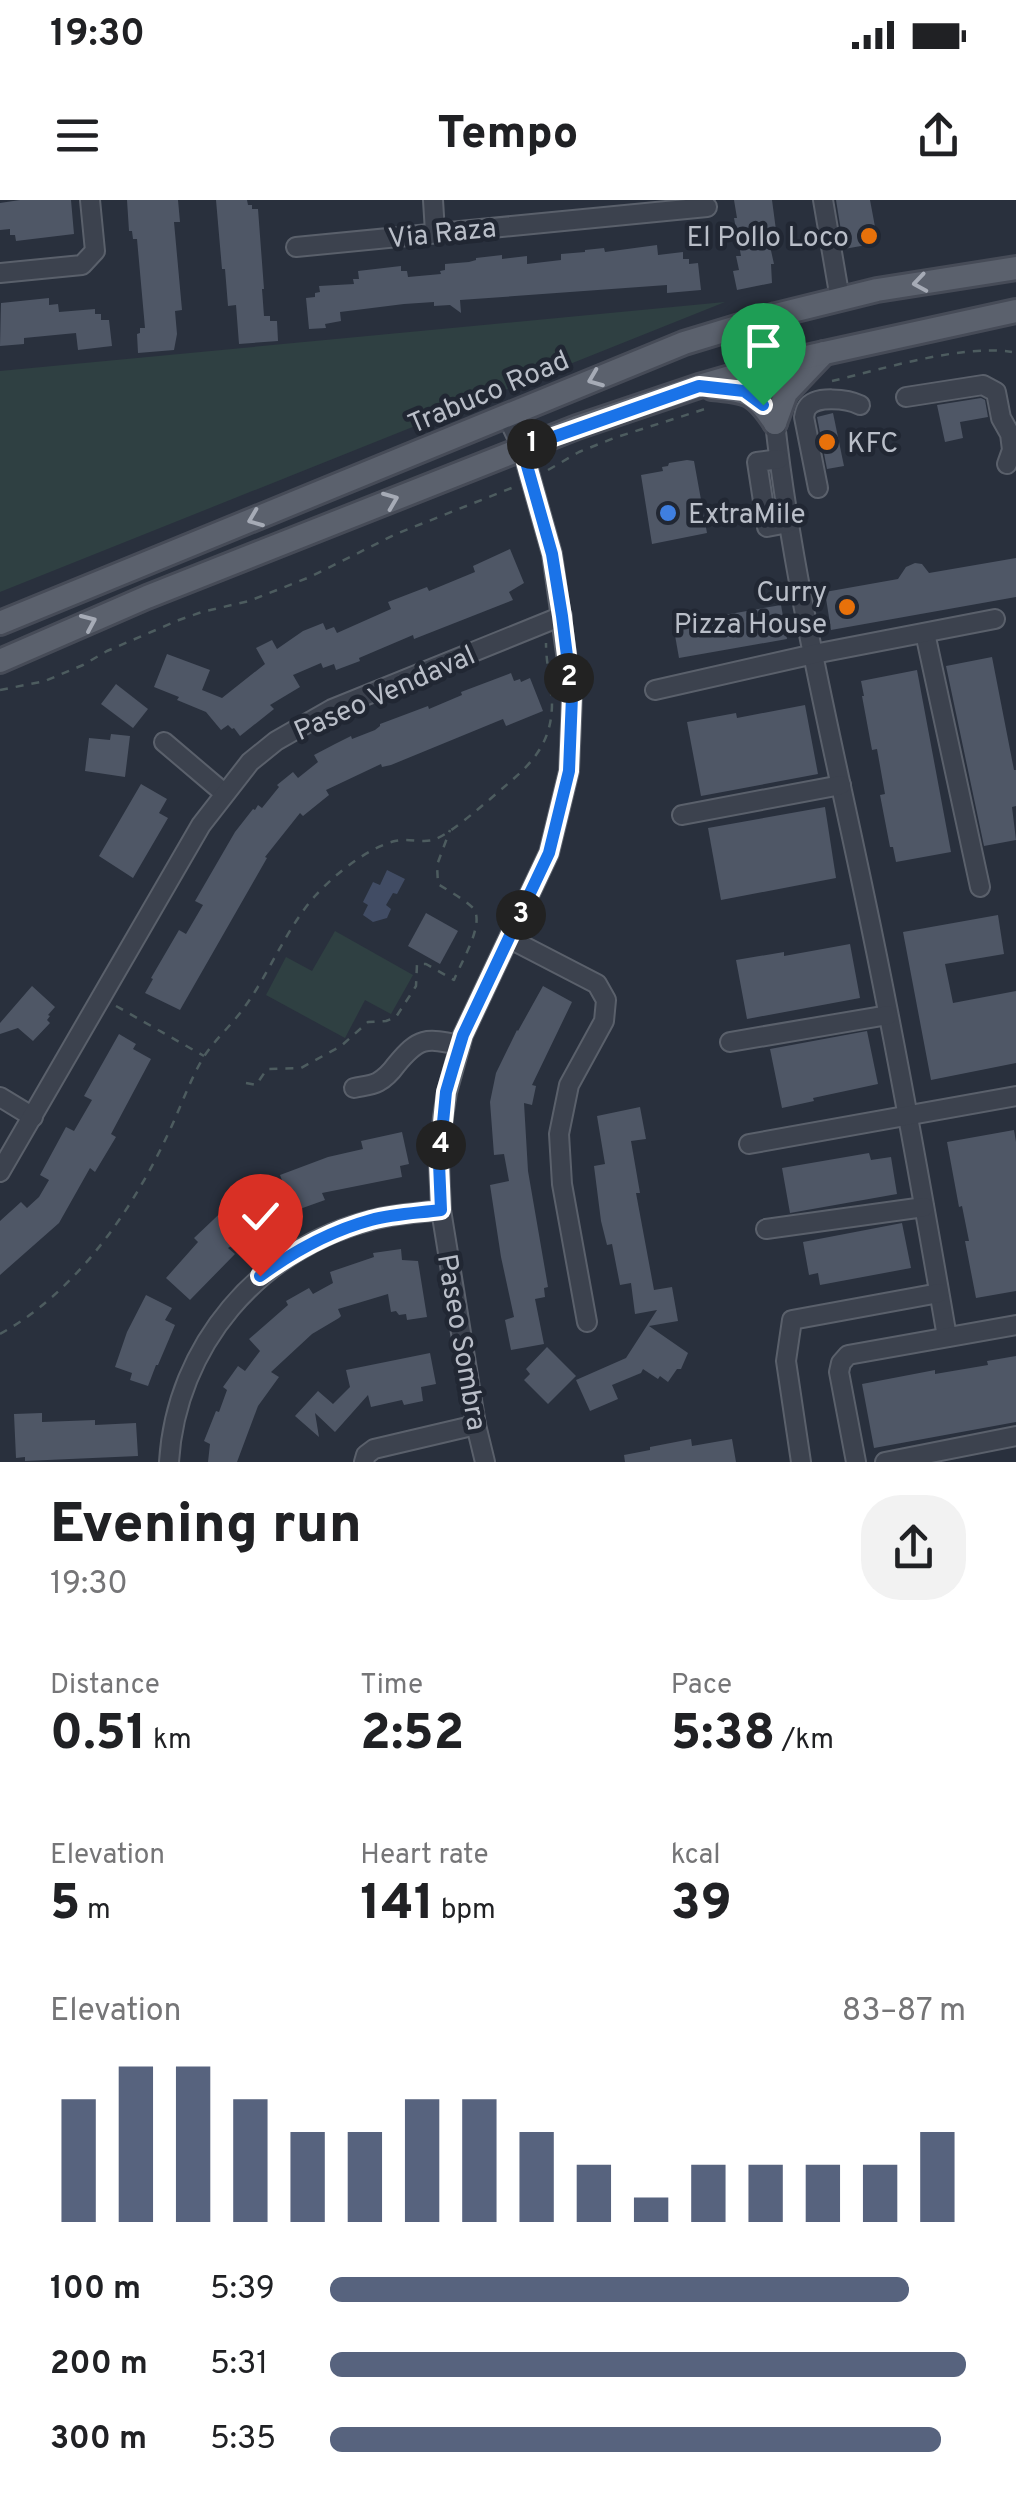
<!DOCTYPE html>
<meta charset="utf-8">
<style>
body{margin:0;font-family:Overpass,sans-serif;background:#f2f2f2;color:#202124;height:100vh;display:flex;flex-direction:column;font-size:38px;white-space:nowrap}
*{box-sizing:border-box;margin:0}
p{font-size:32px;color:#757577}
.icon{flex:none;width:55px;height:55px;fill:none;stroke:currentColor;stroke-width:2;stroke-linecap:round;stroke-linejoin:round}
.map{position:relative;height:1262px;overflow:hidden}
.details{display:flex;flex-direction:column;background:#fff;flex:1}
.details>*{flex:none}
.pin{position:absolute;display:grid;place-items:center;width:85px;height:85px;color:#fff;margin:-102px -42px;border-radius:50% 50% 50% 0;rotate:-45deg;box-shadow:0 0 10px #0007}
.pin .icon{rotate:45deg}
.km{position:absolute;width:50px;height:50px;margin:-25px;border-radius:50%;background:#222;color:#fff;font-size:28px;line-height:50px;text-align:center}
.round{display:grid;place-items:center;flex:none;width:105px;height:105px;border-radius:40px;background:#f2f2f2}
.headline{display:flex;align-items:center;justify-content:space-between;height:170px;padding:0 50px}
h1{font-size:55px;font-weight:800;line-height:75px}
.stats{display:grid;grid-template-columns:repeat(3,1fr);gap:15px;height:170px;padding:10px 50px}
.stats div{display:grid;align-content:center}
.stats b{font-size:50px;font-weight:800}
.stats small{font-size:28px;font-weight:400}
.stats p{font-size:28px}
.chart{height:280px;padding:20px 50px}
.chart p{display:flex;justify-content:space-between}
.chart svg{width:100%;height:180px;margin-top:10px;stroke:#57637e;stroke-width:6}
ul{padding:0 50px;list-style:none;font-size:32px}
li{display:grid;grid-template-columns:160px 120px 1fr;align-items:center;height:75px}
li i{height:25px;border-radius:12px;background:#57637e}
.status{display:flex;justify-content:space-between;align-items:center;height:70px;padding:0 50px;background:#fff;direction:ltr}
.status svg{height:28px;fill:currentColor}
header{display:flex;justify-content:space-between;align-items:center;height:130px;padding:0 50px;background:#fff;font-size:45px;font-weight:800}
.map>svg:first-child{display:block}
</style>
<div class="status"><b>19:30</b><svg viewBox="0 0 49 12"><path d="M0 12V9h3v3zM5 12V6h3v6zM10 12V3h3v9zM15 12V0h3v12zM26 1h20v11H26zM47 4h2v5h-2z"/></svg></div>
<header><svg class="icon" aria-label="menu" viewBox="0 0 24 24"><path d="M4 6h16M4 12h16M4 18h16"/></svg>Tempo<svg class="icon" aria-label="share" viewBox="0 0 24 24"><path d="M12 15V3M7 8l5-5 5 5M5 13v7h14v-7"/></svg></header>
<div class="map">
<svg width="1016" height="1262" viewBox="0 0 1016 1262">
<rect width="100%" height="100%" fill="#29303d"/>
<!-- green -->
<g fill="#2f4042">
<path d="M725 102 0 392V171Z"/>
<path d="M335 731 413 775 391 814 365 800 345 838 266 795 286 757 312 771Z"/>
</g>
<!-- water -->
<path fill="#414c64" d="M387 670 405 679 397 694 393 693 386 705 391 709 387 718 373 722 363 715 368 705 363 702 373 682 380 685Z"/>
<!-- building -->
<g fill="#4f5766">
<path d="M20 0H71L74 34 16 41 15 35H10V29L0 30V3Z"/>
<path d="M127 0H178L180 22H174L182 110 175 111 177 134 174 150 138 153 137 134 140 133V128H145L137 39H133L132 31H129Z"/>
<path d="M216 0H247L248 5H252V9H258L264 89H262L264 116H270V121H277L278 141 239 144 236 105 228 106 225 69H222Z"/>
<path d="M734 0H772L778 45 770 46 774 64H771L772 83 737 90 733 71 739 70 736 56H741L734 18H737Z"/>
<path d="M836 0H870L878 43 844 49Z"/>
<path d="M657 45 658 55 683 52V59H689V64L698 63 701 90 667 93V85L460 100 461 113 450 105 434 106V102L404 104 340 112 341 121 325 124 326 128 309 129 306 98 315 97V93L320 92 319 86 354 84 353 79H359L358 71 401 66V71H407L408 77 441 74 440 71 445 70V64L469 62 476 60V58L502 55V59L527 56V64L561 60V54L585 52V50L604 48 605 52Z"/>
<path d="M49 98V105L58 104 59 112 95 109V114H101V120H109L112 146 78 150 76 133 24 138V144L0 146 1 103Z"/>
<path d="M981 198 985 200 988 217 960 222 963 238 945 242 937 205Z"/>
<path d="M833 213 844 266 827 269 817 217Z"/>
<path d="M687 260 694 261 707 333 652 344 641 275 663 271 662 267 668 266 669 263Z"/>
<path d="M510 349 524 383 509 392 513 400 414 439 413 435 359 458 360 461 336 470 334 464 323 468 321 463 293 475 300 487 270 505 274 509 240 536 234 528 232 529 228 525 221 530 206 512 177 500 179 497 154 487 167 454 210 470 202 490 222 498 265 464 256 448 272 440 277 449 303 431 323 423 326 430 334 427 337 433 391 409 388 402 427 387 429 391 475 372 473 366Z"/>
<path d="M1016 358V397L831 430 825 392 898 379 906 367 915 363 922 364 929 373Z"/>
<path d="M781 405 787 439 679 458 673 424Z"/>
<path d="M992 457 1014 570H1016V606L1012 607 1016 640 984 646 946 466Z"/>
<path d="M917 470 951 652 896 662 893 647H890L880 595 885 594 877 549 872 550 862 496H864L861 481Z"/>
<path d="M511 473 514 481 520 479 521 482 530 478 543 511 506 526 503 519 391 565 382 567 381 564 326 590 329 595 303 616 300 613 265 657 267 658 180 810 145 793 153 779 151 778 179 730 186 734 203 705 195 701 235 632 253 609 255 610 258 605 262 608 279 587 277 585 293 572 298 578 318 562 314 555 335 544 351 536 352 539 375 530 380 526V524L428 506 429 509 462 495 461 492Z"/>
<path d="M116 484 148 509 133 528 101 504Z"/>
<path d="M805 505 818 574 701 596 687 522 736 513 737 518Z"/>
<path d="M111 534 130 536 125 577 85 571 89 538 110 540Z"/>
<path d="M141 584 167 599 159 613 168 618 133 678 99 656Z"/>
<path d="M825 607 836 678 721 700 708 628Z"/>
<path d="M426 713 458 731 440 764 408 746Z"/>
<path d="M998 715 1004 754 945 764 953 803 1016 791V863L931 880 903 732Z"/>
<path d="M850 744 860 798 747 819 736 760 784 752V756Z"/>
<path d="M32 786 55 807 48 815 50 816 47 820 50 823 33 841 18 828 0 834V823Z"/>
<path d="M543 786 572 802 532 885 536 886 532 905 524 903 528 971 548 1087 544 1088 545 1097 535 1099 544 1144 511 1150 505 1120 514 1117 501 1057 490 985 509 981 504 954 494 955 490 902 496 873 517 830 518 831Z"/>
<path d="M867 831 878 884 813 898 814 901 782 908 770 849Z"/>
<path d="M119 834 136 844 133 849 151 859 111 934 116 937 95 972 90 968 59 1023 0 1075V1021L21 1002 27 1008 39 997 49 980 40 975 66 927 74 931 92 900 84 896Z"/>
<path d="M640 907 646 939 631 941 640 993H636L654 1090 672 1087 678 1121 649 1126 688 1153 681 1169H677L668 1182 660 1176 658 1179 643 1169 641 1173 612 1185 618 1199 590 1211 576 1180 626 1158 657 1110 635 1114 631 1083 620 1085 612 1044 607 1045 601 1021 594 966 605 964 597 916Z"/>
<path d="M1014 930 1016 942V1091L976 1098 965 1041H969L962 1006 959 1007 947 942Z"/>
<path d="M402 932 409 964 400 966 402 977 322 993 325 1000 283 1015 228 1048 235 1054 190 1100 166 1078 198 1042 194 1038 232 1002 257 988 265 1001 287 993 280 975 328 957 363 949 361 941Z"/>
<path d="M869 953 871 960 891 957 897 994 790 1013 782 968Z"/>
<path d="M902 1023 911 1068 820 1085 818 1073 809 1075 803 1042Z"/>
<path d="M401 1049 402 1060 418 1061 427 1117 407 1120 406 1114 399 1115 396 1111 391 1112 388 1094 338 1109 341 1116 339 1118 312 1134 271 1172 279 1177 258 1206 237 1262H208L210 1244 204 1241 216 1211 219 1212 227 1190 223 1187 238 1166 245 1171 260 1151 249 1139 288 1105 286 1101 309 1088 313 1094 333 1083 330 1072 374 1057 373 1053Z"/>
<path d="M146 1095 172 1108 165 1120 175 1125 158 1165H156L148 1186 130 1180 132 1173 115 1167 127 1132Z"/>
<path d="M547 1147 576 1176 548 1204 524 1180 530 1174 526 1169Z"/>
<path d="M430 1153 436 1184 421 1187 423 1201 404 1205 402 1200 371 1207 368 1195 335 1232 315 1213 319 1237 295 1216 318 1191 333 1204 350 1187 346 1170Z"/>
<path d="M1016 1156V1222L874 1248 862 1184 935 1170V1174L988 1165 987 1161Z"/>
<path d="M42 1213V1222L95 1220V1225L136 1223 138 1256 25 1261V1257L16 1258 14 1214Z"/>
<path d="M691 1239 692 1246 732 1239 736 1262H625L624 1255 650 1250V1247Z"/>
</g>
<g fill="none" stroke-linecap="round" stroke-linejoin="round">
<defs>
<g id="minor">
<path d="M433 0 435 32"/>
<path d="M823 0 840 99"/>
<path d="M296 47 707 7"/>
<path d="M0 73 82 65 95 51 90 0"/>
<path d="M906 197 983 185 996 192 1001 218 1010 234 1012 250 1007 264"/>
<path d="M775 223C793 383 832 540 865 698 896 844 922 991 947 1137"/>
<path d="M779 259 757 262 767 327 788 323"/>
<path d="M818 288 804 217C805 214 805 210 807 208 815 195 848 199 860 205"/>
<path d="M925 433 980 687"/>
<path d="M655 490 814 454 995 419"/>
<path d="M164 542 224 593"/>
<path d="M682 615 841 585"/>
<path d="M510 739 597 784 606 800 604 821 569 885 559 934 562 984 587 1122"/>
<path d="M730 842 888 815"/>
<path d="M354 888C361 886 371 886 378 882 385 878 391 872 396 865 419 837 425 838 460 845"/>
<path d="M0 897 33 917"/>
<path d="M749 944 1016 896"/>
<path d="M0 972 201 625 250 562 276 541 332 509 562 416"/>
<path d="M766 1029 924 1007"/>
<path d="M169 1262C176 1146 259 1048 372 1020 394 1014 418 1013 441 1010"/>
<path d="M364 1262 366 1255 374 1249 476 1225"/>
<path d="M485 1262 476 1225 441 1010 439 963 443 917 447 892 463 835 549 653 569 571 571 524 572 496 552 354 522 248 507 216"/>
<path d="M801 1262 786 1161 792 1120 939 1093"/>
<path d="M856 1262 839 1172 841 1163 848 1155 1016 1125"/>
<path d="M885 1262 1016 1236"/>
</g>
<g id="major">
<path d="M712 188C747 191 755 192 775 223"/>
<path d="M775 223 786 193 824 153"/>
<path d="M0 423 684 143 776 115 877 90 1016 68"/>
<path d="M0 461 147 397 577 227 699 186 779 163 1016 111"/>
</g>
</defs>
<!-- minor casing -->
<use href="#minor" stroke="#5a606b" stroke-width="22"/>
<!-- major casing -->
<use href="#major" stroke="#464b57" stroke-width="28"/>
<!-- path -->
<g stroke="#4d5c5f" stroke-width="2.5" stroke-dasharray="8 8" stroke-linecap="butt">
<path d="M832 181C883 169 962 144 1012 152"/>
<path d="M548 270 579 252 614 238 708 208"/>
<path d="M0 490 45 481 83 465 107 451 179 420 202 412 249 401 310 377 396 334 514 287"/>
<path d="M116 806 204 856"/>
<path d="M246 883 256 885 267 869 301 868 341 846 368 822 386 821 396 817 416 786 417 764H426L454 780C461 762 487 721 472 707 462 698 449 691 438 684L437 665 450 630"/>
<path d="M0 1134C76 1092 132 1011 168 934 180 909 189 882 203 858 215 839 233 824 246 805 271 770 286 729 315 696 334 675 367 648 395 641 407 638 422 643 433 640 447 636 477 610 489 600 522 571 552 552 552 503 551 483 546 463 546 443"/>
</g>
<!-- minor -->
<use href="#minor" stroke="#3c424e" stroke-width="18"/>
<!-- major -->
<use href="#major" stroke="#5b616d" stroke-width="22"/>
</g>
<!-- one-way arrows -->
<defs><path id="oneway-chevron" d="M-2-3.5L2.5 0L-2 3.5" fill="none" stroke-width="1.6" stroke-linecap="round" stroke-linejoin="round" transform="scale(2.5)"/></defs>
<g stroke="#a6abb6">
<use href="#oneway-chevron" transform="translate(920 83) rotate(171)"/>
<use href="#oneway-chevron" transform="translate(595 179) rotate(158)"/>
<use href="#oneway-chevron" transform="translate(391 300) rotate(-22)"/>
<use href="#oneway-chevron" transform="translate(255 319) rotate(158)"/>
<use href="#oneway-chevron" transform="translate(89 422) rotate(-24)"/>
</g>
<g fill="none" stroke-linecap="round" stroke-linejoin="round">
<defs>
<path id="route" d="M260 1076C294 1051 330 1031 371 1020 393 1014 418 1013 441 1010L439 963 446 892 453 868 463 835 549 653 569 571 572 496 562 416 552 354 522 248 699 186 744 191 763 205"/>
</defs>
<!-- route casing -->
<use href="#route" stroke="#fff" stroke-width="20"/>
<!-- route -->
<use href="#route" stroke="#1a73e8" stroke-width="12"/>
</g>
<!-- markers -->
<g fill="#e8710a" stroke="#212733" stroke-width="4">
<circle cx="869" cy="36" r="10"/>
<circle cx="827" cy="242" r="10"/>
<circle cx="847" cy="407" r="10"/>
</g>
<circle fill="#3f7fe0" stroke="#212733" stroke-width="4" cx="668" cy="313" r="10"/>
<g text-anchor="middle" stroke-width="9" stroke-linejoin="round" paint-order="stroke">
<!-- street labels -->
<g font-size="28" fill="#b9bec8" stroke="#212733">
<text transform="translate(442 32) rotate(-6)" y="10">Via Raza</text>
<text transform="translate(488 191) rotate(-23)" y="10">Trabuco Road</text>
<text transform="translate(384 492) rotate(-24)" y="10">Paseo Vendaval</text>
<text transform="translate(463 1142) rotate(80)" y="10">Paseo Sombra</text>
</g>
<!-- poi labels -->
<g font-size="28" fill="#b9bec8" stroke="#212733" text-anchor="end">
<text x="849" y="46">El Pollo Loco</text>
<text x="847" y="252" text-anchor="start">KFC</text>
<text x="688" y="323" text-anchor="start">ExtraMile</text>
<text x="827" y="401">Curry<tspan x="827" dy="32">Pizza House</tspan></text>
</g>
</g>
</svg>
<div class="pin" style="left:763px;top:205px;background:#1e9e55"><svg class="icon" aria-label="arrive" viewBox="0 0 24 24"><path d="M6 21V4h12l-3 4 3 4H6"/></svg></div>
<div class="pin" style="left:260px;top:1076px;background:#d93025"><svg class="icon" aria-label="check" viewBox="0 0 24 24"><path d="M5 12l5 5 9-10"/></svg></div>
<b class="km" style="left:532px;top:244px">1</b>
<b class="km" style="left:569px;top:478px">2</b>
<b class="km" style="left:521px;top:715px">3</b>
<b class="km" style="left:441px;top:945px">4</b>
</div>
<section class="details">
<div class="headline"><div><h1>Evening run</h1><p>19:30</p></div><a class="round"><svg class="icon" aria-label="share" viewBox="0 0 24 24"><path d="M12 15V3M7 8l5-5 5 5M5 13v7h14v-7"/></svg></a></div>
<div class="stats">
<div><p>Distance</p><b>0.51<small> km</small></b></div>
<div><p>Time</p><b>2:52</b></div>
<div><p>Pace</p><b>5:38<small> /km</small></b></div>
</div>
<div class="stats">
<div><p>Elevation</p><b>5<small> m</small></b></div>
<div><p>Heart rate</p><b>141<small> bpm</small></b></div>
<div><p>kcal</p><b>39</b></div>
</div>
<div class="chart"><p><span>Elevation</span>83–87 m</p>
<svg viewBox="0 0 160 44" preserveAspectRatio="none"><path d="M5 44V14M15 44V6M25 44V6M35 44V14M45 44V22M55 44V22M65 44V14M75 44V14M85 44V22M95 44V30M105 44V38M115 44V30M125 44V30M135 44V30M145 44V30M155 44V22"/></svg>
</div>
<ul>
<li><b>100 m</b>5:39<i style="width:91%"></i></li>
<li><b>200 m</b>5:31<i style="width:100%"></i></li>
<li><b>300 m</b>5:35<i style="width:96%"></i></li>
</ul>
</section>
